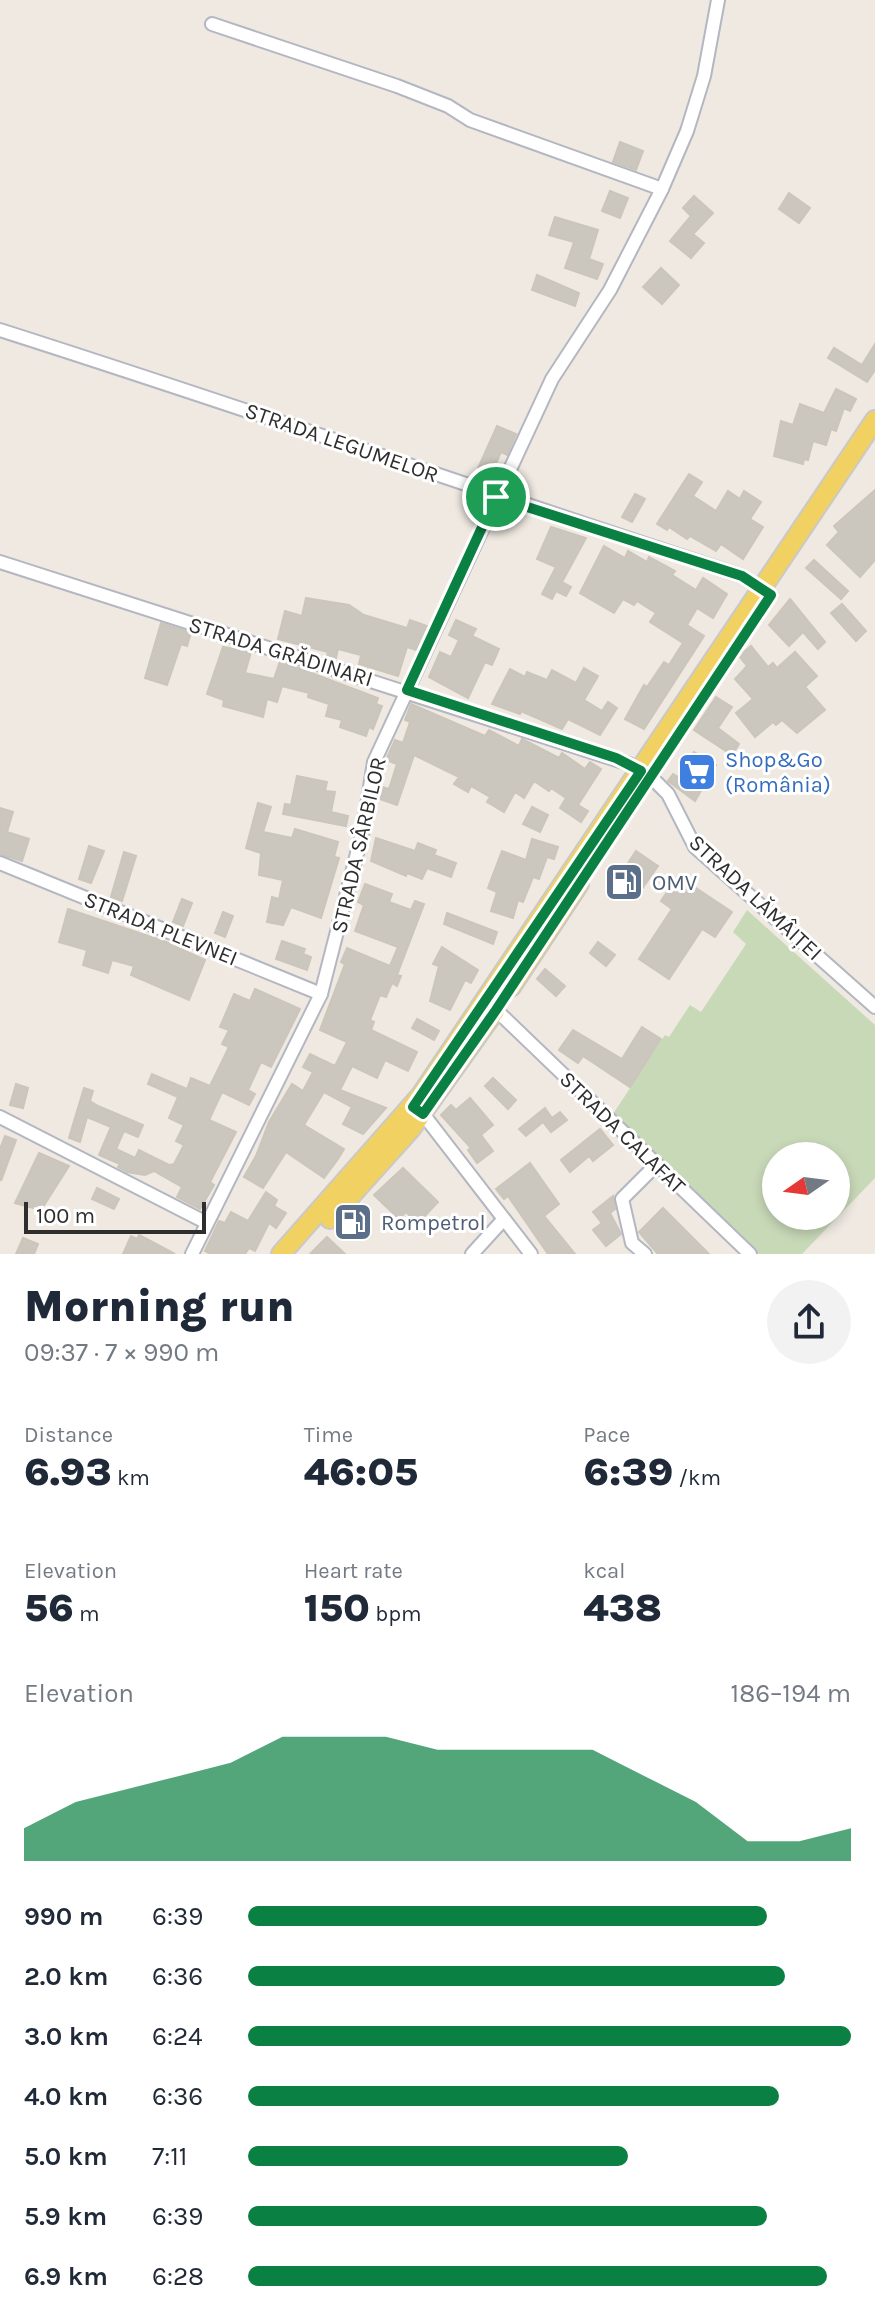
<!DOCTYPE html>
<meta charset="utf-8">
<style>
body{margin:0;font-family:Karla,sans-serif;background:#f2f2f3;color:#1f2937;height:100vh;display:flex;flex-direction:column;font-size:30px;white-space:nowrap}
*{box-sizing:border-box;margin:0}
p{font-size:26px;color:#747a83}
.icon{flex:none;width:44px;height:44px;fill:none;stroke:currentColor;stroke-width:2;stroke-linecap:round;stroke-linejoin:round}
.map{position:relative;height:1254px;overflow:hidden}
.panel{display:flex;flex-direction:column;background:#fff;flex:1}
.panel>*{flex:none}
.needle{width:52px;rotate:256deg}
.controls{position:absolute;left:762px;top:1142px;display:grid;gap:16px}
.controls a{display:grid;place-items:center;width:88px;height:88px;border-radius:50%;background:#fff;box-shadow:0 4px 12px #0003;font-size:40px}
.scale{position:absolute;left:24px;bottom:20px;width:182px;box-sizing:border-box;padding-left:8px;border:4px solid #2e2e2e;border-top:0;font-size:22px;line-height:28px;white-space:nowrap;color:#2e2e2e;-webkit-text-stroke:6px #fff;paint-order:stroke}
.pin{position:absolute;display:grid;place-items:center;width:68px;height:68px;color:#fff;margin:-34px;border:4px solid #fff;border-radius:50%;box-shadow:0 2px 8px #0007}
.round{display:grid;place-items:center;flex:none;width:84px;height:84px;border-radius:42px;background:#f2f2f3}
.summary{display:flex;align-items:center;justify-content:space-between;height:136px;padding:0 24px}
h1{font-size:44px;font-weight:800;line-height:60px}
.stats{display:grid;grid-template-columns:repeat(3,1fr);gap:12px;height:136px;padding:8px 24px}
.stats div{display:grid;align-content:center}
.stats b{font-size:40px;font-weight:800}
.stats small{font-size:22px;font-weight:400}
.stats p{font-size:22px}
.chart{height:224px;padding:16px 24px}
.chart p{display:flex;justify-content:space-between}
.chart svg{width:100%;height:144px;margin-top:8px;fill:#0b8043;opacity:.7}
ul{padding:0 24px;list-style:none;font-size:26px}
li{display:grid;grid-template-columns:128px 96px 1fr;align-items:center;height:60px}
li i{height:20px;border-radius:10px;background:#0b8043}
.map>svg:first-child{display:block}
</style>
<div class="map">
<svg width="875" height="1254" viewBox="0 0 875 1254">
<rect width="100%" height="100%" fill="#efe9e1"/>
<!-- cemetery -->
<path fill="#c8d9b8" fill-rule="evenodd" d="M747 910 875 1025V1178L802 1254H759L613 1114 665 1035 669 1037 690 1005 701 1012 746 944 733 932ZM776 1156H836V1216H776Z"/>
<!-- building -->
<g fill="#cbc7bf" stroke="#cbc5ba" stroke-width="2">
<path d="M620 142 643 151 636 170 613 162Z"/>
<path d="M610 191 628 198 620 218 602 211Z"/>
<path d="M789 193 810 208 799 223 779 209Z"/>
<path d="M694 196 713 213 693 234 704 243 691 258 670 241 691 216 683 208Z"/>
<path d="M555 217 598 230 589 259 603 264 597 279 565 268 574 242 549 235Z"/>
<path d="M661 268 679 285 662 304 643 287Z"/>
<path d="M537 275 579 293 575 306 532 290Z"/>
<path d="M875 344V370L867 382 828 358 834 348 862 365Z"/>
<path d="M836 389 856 399 850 411 844 408 836 431 831 429 826 445 813 441 808 460 804 459 803 464 774 456 781 421 793 425 800 404 824 413Z"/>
<path d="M497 426 516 434 507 455 501 452 488 481 475 475Z"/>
<path d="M689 474 702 482 693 496 716 511 728 491 740 499 744 491 761 502 750 519 763 527 743 559 721 544 716 551 690 536 687 539 669 527 667 530 657 524Z"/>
<path d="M875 490V560L860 577 827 545 839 532 834 526Z"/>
<path d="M635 494 645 499 632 522 622 517Z"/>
<path d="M551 527 586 538 562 582 571 587 566 596 556 591 552 599 542 594 556 567 537 559Z"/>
<path d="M604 546 625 558 628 551 647 562 649 557 675 571 672 575 696 590 703 578 727 594 713 618 697 608 687 625 704 636 644 729 625 719 644 685 647 687 664 662 669 665 683 643 650 622 656 613 637 601 634 605 623 599 614 613 580 593Z"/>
<path d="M814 560 848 591 841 599 806 568Z"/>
<path d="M306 598 349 605 364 615 407 628 410 620 427 626 416 650 407 647 398 676 359 664 361 655 338 649 336 658 327 655 328 652 278 639 285 611 302 616Z"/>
<path d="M790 599 825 642 818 649 803 632 789 646 769 625Z"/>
<path d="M842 604 866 631 856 641 831 613Z"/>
<path d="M456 620 476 629 472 636 499 649 492 665 485 662 468 698 429 677 440 652 451 657 459 640 449 635Z"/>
<path d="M161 623 191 633 187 646 181 644 167 685 145 678Z"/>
<path d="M751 646 768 667 773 663 777 668 795 652 817 676 805 687 825 710 797 733 782 720 776 725 773 722 755 737 736 713 753 699 735 679 747 666 739 656Z"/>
<path d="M223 647 251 652 245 673 274 679 280 661 378 698 376 704 382 706 373 729 369 727 366 736 340 727 342 720 326 716 329 704 308 697 309 693 282 686 277 702 267 699 263 717 223 706 224 700 207 694Z"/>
<path d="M584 668 598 676 584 700 602 711 608 702 617 708 600 735 568 719 562 729 521 711 520 714 492 704 510 669 525 677 527 672 547 680 552 670 576 683Z"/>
<path d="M716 697 732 707 718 728 739 744 732 755 694 730Z"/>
<path d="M411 704 485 736 489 730 519 746 522 739 559 758 562 753 585 769 590 762 601 769 578 805 588 811 581 822 560 808 566 798 551 788 549 791 534 781 524 798 515 792 504 812 487 802 490 797 471 786 468 792 454 784 459 777 414 755 397 805 377 798 379 786 389 789 397 764 386 760 395 740 403 743 410 722 405 720Z"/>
<path d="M694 752 716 765 695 801 668 781 673 774 680 778Z"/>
<path d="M297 776 327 782 325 791 335 792 331 812 348 816 346 826 283 814 285 804 291 805Z"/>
<path d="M258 803 271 807 263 832 292 838 295 829 338 842 334 857 339 858 321 918 291 907 283 925 267 922 272 897 279 899 283 880 259 875 261 853 246 848Z"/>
<path d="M532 807 548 815 540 832 523 824Z"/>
<path d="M0 808 13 812 7 832 29 839 22 861 0 854Z"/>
<path d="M376 838 415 851 418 843 436 850 434 855 456 863 451 877 427 868 422 879 407 873 406 876 371 861Z"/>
<path d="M532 839 558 847 554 859 547 857 539 879 533 877 523 902 518 900 513 918 491 911 497 892 488 888 502 851 526 860Z"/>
<path d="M89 846 104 851 91 883 79 879Z"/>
<path d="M636 851 658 866 634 900 606 880 615 869 621 874Z"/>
<path d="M124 852 136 856 122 901 111 897Z"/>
<path d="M678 876 732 912 715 937 702 929 669 979 639 959 672 909 661 901Z"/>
<path d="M365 884 392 894 389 902 411 910 415 901 424 904 397 975 401 976 397 986 392 983 386 997 380 995 370 1020 374 1022 371 1030 417 1052 408 1071 385 1060 377 1078 352 1066 340 1090 386 1108 363 1134 343 1124 352 1107 324 1092 304 1125 344 1149 338 1159 324 1178 286 1152 263 1188 244 1177 256 1156 269 1122 292 1084 303 1091 313 1072 303 1067 310 1054 335 1066 347 1042 320 1030 345 964 341 962 347 948 390 966 398 947 355 931 364 905 358 902Z"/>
<path d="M182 899 192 903 183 926 173 922Z"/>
<path d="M68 909 166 942 205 960 189 1000 131 975 134 966 112 960 108 973 83 965 87 950 59 942Z"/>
<path d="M223 912 233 916 225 937 215 933Z"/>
<path d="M447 913 497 932 493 944 444 924Z"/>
<path d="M282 941 305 949 303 954 311 957 307 970 276 959Z"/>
<path d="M598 942 615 955 606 966 590 953Z"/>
<path d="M442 947 478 970 471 983 465 980 450 1010 430 1001 439 966 433 964Z"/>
<path d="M545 969 565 986 556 996 537 979Z"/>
<path d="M255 989 300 1009 271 1067 261 1062 248 1090 255 1094 249 1105 222 1092 209 1120 236 1132 210 1182 214 1185 200 1209 177 1197 182 1187 154 1171 145 1175 127 1172 118 1167 120 1164 99 1155 111 1127 87 1117 80 1142 69 1138 84 1088 93 1091 90 1101 98 1106 143 1125 138 1137 124 1131 116 1149 135 1158 139 1150 169 1165 174 1164 184 1145 176 1141 184 1125 169 1118 178 1097 148 1084 152 1074 187 1089 191 1078 210 1086 229 1047 222 1044 229 1030 220 1027 234 994 250 1001Z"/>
<path d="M417 1019 439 1031 434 1040 412 1028Z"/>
<path d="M642 1027 661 1039 630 1087 583 1056 578 1063 559 1050 573 1030 622 1059Z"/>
<path d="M493 1078 516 1100 508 1109 485 1086Z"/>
<path d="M16 1084 28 1088 23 1108 10 1105Z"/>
<path d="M470 1098 493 1125 481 1135 493 1151 477 1163 468 1150 471 1148 441 1115 451 1105 456 1110Z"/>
<path d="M545 1108 552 1118 560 1112 567 1120 551 1132 543 1122 526 1136 519 1129Z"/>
<path d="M600 1129 613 1145 593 1161 589 1156 570 1172 561 1160Z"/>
<path d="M5 1136 16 1140 1 1181 0 1149Z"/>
<path d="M39 1153 69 1166 41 1210 15 1203Z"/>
<path d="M530 1163 559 1204 544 1216 575 1254H548L508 1196 504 1199 496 1189Z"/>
<path d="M403 1168 438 1202 418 1223 406 1212 399 1219 374 1195Z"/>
<path d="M97 1188 119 1199 114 1209 92 1199Z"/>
<path d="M266 1192 277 1200 274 1206 286 1213 276 1228 269 1223 255 1251 249 1248 245 1254H211L205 1251 219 1221 225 1223 231 1212 248 1221Z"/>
<path d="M613 1196 615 1209 610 1213 621 1234 606 1246 593 1230 602 1223 593 1212Z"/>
<path d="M663 1208 709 1254H658L639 1232Z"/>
<path d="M139 1235 175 1254H123L131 1236 137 1239Z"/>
<path d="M327 1237 345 1254H310Z"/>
<path d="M23 1238 38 1244 34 1254H16Z"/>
</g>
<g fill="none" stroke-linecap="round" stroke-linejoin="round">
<defs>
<g id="minor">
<path d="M212 24 397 86 448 106 470 120 662 189"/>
<path d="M0 330C248 409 494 495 742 576L771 595"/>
<path d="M0 562 629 764 651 777 668 794 695 847 875 1007"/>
<path d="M0 863 321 994"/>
<path d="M493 1007 750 1254"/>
<path d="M423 1114 531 1254"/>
<path d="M0 1117 207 1223"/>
<path d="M192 1254 321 994 363 830 374 762 552 379 610 290 662 189 687 131 704 76 718 0"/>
<path d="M472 1254 503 1220"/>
<path d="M645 1254 632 1243 622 1199 657 1164"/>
</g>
<g id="primary">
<path d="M511 987 579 884"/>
<path d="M330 1219 410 1130 495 1011"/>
<path d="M281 1254 421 1095 875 420"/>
</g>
</defs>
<!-- minor casing -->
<use href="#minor" stroke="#b4b7c1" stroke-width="16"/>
<!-- primary casing -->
<use href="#primary" stroke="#c9c9c9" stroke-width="22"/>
<!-- minor -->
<use href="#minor" stroke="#fff" stroke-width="12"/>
<!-- primary -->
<use href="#primary" stroke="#f2d163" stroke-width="18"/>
</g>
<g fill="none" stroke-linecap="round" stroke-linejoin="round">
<defs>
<path id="route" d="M496 497 742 576 771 595 496 1010 423 1114 413 1107 641 771 616 758 407 690Z"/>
</defs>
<!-- route casing -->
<use href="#route" stroke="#fff" stroke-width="16"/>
<!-- route -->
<use href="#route" stroke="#0b8043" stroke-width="10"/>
</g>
<!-- icons -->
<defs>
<symbol id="supermarket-square" viewBox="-11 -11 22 22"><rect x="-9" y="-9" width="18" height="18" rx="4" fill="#3f7fe0" stroke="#fff"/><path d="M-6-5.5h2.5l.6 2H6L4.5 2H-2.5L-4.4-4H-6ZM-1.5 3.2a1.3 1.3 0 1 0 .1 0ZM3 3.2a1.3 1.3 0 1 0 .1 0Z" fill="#fff"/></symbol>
<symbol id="fuel-square" viewBox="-11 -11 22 22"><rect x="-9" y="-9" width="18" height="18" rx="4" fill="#5c6f8a" stroke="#fff"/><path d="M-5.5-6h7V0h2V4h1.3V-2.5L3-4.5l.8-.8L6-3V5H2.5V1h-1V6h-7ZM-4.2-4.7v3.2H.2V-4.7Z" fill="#fff"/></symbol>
</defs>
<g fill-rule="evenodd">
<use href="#supermarket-square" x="675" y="750" width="44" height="44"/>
<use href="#fuel-square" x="602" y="860" width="44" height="44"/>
<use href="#fuel-square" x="331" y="1200" width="44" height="44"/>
</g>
<g text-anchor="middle" stroke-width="6" stroke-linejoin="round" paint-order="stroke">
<!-- street labels -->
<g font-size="22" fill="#2e2e2e" stroke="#fff">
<text transform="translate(342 442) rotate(19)" y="8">STRADA LEGUMELOR</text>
<text transform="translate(281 651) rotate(17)" y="8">STRADA GRĂDINARI</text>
<text transform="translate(358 845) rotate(-77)" y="8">STRADA SÂRBILOR</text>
<text transform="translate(756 897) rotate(43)" y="8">STRADA LĂMÂIȚEI</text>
<text transform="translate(161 928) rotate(22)" y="8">STRADA PLEVNEI</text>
<text transform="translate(623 1132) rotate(44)" y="8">STRADA CALAFAT</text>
</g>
<!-- shop labels -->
<g font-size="22" fill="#366cbe" stroke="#fff" text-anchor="start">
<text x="725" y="767">Shop&amp;Go<tspan x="725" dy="25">(România)</tspan></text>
</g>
<!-- service labels -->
<g font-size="22" fill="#4e5e75" stroke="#fff" text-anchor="start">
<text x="652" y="890">OMV</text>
<text x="381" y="1230">Rompetrol</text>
</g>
</g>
</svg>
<div class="controls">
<a><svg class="needle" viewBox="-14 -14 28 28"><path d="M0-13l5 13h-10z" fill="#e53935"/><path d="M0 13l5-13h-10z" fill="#747a83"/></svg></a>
</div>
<div class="scale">100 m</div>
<div class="pin" style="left:496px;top:497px;background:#1e9e55"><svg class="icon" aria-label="arrive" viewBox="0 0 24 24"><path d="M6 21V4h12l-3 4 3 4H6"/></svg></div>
</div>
<section class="panel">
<div class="summary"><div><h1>Morning run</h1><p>09:37 · 7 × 990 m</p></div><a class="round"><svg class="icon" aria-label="share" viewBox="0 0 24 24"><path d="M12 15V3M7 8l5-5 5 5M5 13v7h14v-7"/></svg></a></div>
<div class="stats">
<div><p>Distance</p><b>6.93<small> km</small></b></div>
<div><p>Time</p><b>46:05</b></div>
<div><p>Pace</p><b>6:39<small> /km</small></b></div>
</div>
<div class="stats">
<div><p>Elevation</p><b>56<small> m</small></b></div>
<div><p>Heart rate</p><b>150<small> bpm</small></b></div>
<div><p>kcal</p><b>438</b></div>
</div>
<div class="chart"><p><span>Elevation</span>186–194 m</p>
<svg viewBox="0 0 160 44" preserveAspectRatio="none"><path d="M0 44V34L10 26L20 22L30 18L40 14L50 6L60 6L70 6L80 10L90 10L100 10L110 10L120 18L130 26L140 38L150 38L160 34V44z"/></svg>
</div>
<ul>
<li><b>990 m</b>6:39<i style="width:86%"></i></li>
<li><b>2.0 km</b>6:36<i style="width:89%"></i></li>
<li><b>3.0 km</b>6:24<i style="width:100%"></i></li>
<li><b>4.0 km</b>6:36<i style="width:88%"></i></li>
<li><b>5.0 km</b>7:11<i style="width:63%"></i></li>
<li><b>5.9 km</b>6:39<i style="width:86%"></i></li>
<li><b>6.9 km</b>6:28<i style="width:96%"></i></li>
</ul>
</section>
